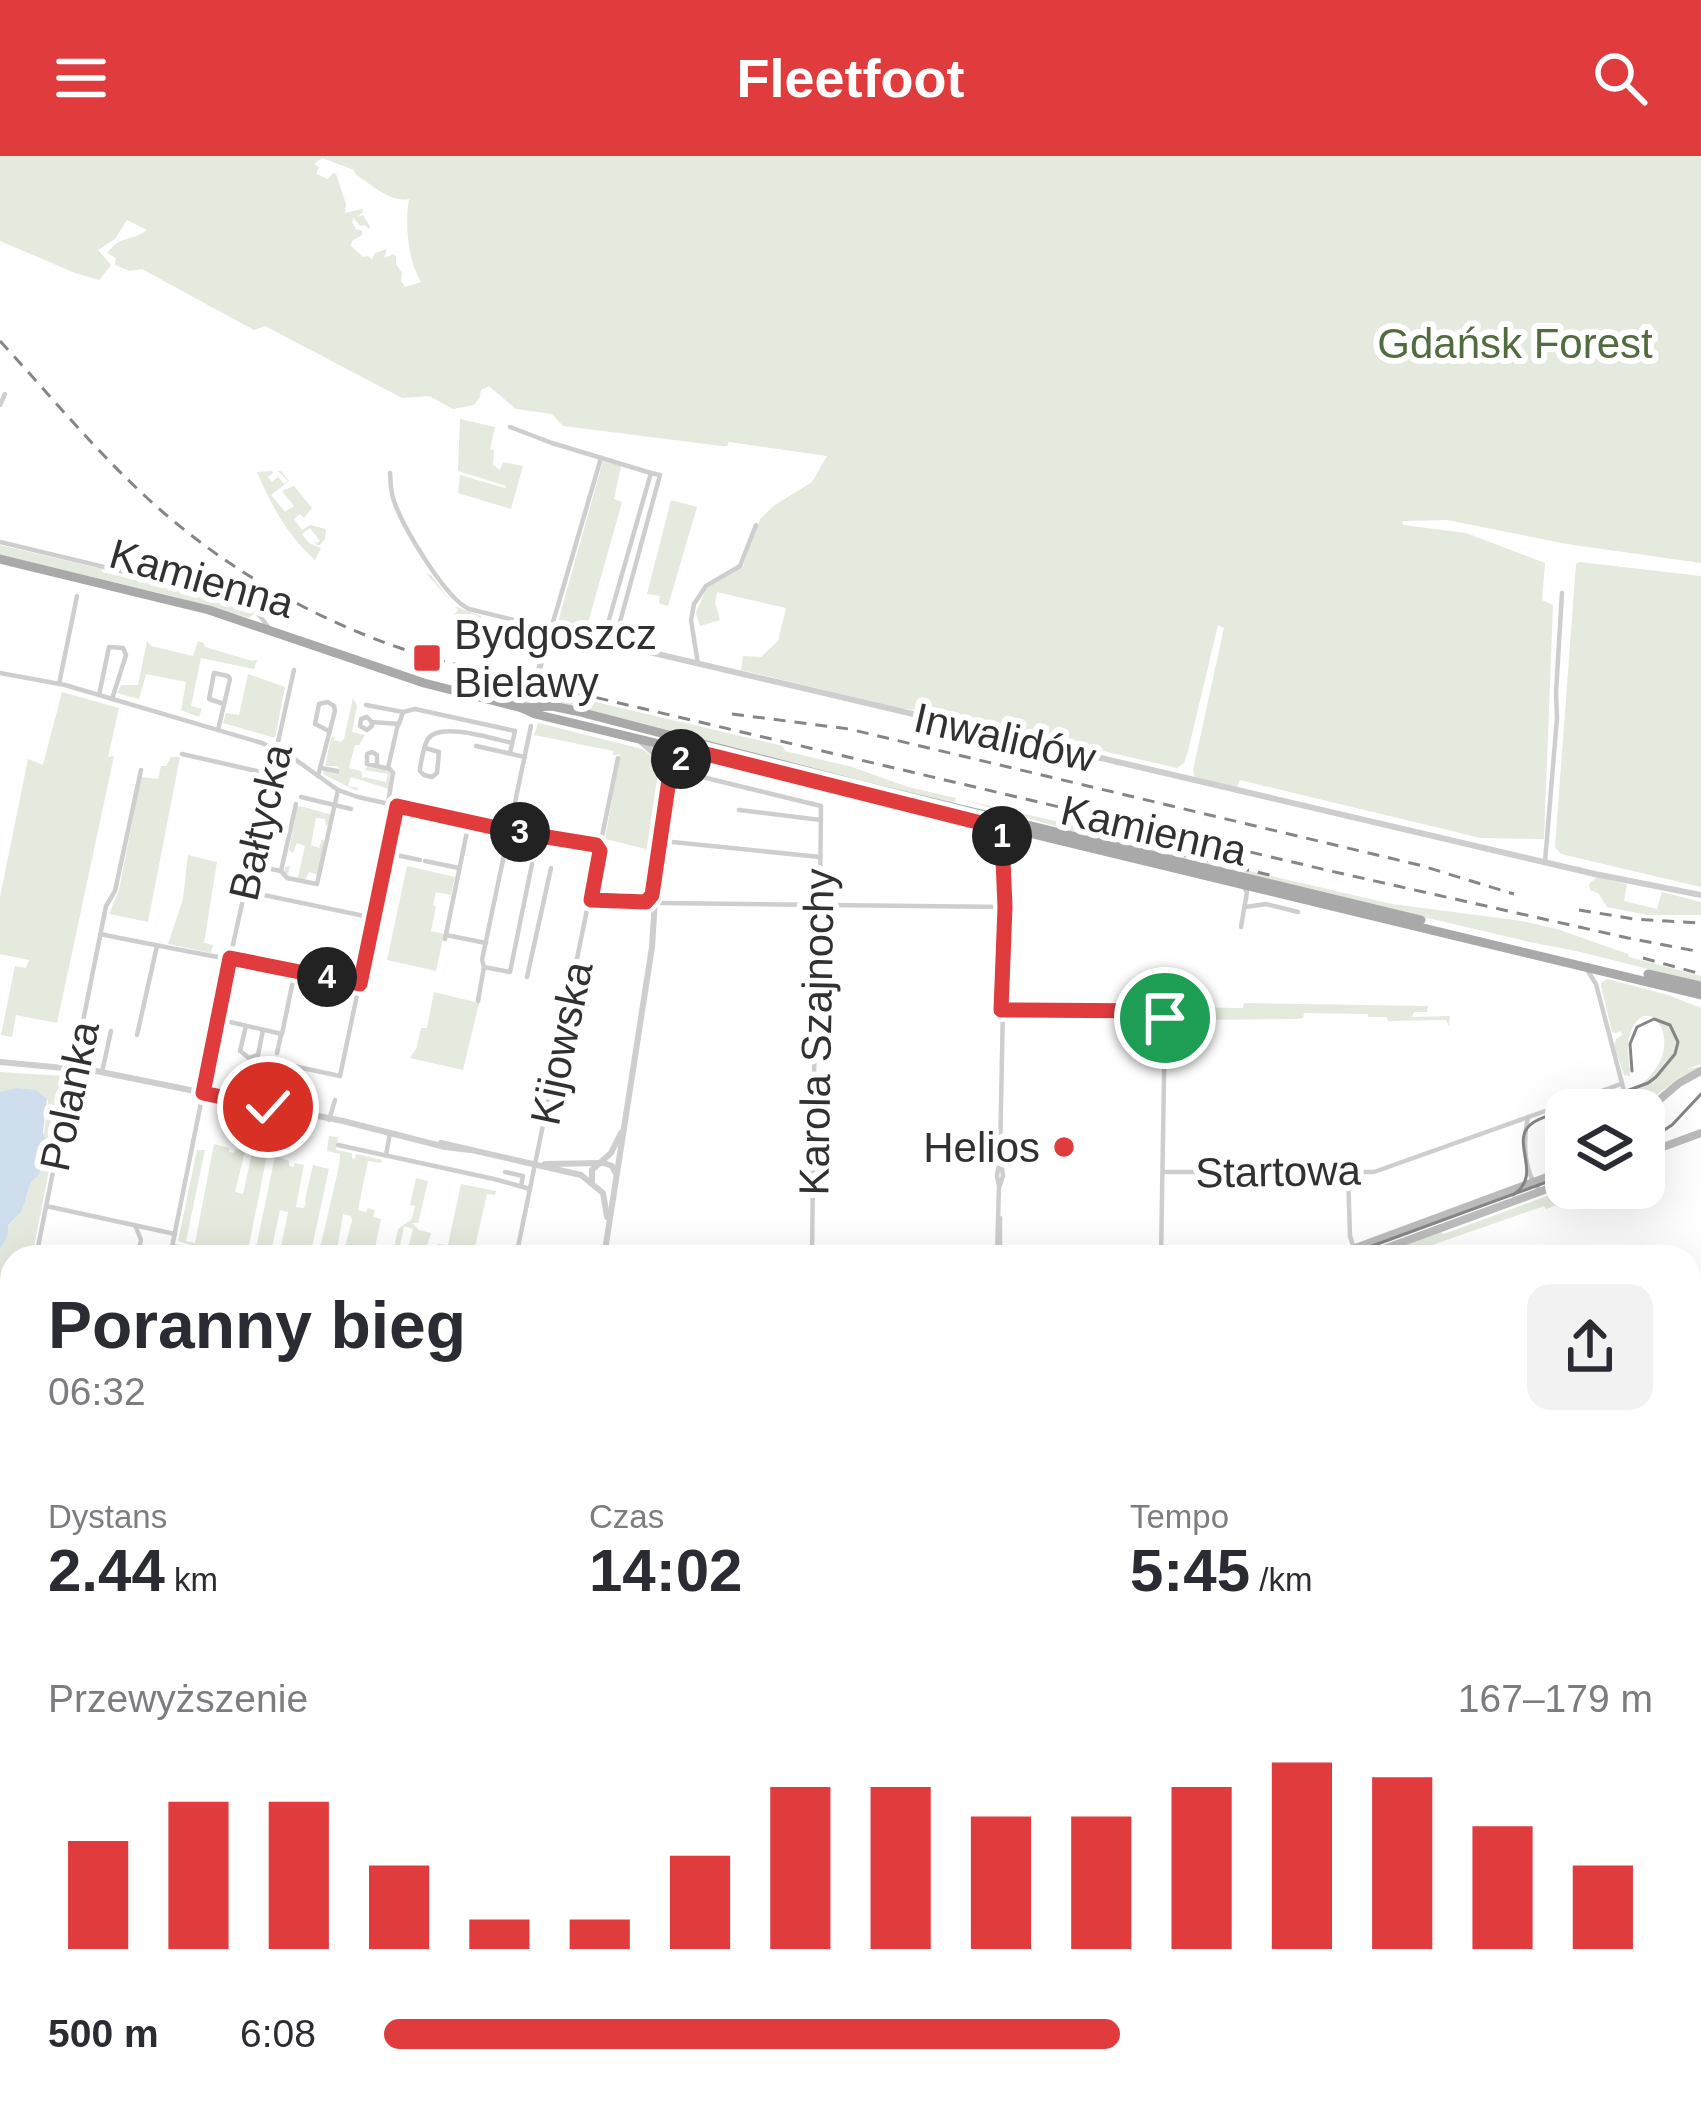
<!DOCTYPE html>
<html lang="pl">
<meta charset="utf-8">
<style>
body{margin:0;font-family:Helvetica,sans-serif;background:#f2f2f3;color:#2b2b33;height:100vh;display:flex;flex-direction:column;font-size:45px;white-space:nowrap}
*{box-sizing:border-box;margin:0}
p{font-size:39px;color:#7c7c81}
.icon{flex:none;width:66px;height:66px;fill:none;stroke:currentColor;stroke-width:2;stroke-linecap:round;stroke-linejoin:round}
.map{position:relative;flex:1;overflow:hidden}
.details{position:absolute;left:0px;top:1089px;width:1701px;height:858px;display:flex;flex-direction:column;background:#fff;border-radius:36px 36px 0 0;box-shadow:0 12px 48px #0002}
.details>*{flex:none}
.fabs{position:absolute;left:1545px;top:933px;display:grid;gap:24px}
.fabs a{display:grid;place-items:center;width:120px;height:120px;border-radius:24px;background:#fff;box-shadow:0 12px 48px #0002;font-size:60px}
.pin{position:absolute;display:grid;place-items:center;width:102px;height:102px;color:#fff;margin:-51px;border:6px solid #fff;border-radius:50%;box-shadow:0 3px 12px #0007}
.km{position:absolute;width:60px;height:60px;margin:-30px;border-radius:50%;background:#222;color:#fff;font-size:33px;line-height:60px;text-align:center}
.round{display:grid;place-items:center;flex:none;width:126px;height:126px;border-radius:24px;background:#f2f2f3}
.headline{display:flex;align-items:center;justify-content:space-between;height:204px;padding:0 48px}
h1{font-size:66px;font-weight:600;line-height:90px}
.metrics{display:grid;grid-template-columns:repeat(3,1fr);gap:18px;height:204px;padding:12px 48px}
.metrics div{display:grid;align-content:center}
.metrics b{font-size:60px;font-weight:600}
.metrics small{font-size:33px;font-weight:400}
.metrics p{font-size:33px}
.chart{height:336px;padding:24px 48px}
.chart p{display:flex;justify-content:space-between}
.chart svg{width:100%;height:216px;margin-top:12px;stroke:#e03c3e;stroke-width:6}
ul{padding:0 48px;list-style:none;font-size:39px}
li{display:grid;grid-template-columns:192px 144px 1fr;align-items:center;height:90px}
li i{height:30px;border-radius:15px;background:#e03c3e}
header{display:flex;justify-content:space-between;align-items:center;height:156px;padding:0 48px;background:#e03c3e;color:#fff;font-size:54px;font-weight:600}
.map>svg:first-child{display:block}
</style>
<header><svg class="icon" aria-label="menu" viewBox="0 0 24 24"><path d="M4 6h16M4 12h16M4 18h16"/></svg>Fleetfoot<svg class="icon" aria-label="search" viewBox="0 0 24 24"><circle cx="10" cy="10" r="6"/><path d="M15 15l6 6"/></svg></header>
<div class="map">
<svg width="1701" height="1947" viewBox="0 0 1701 1947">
<rect width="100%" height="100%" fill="#fff"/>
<!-- green -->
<g fill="#e4eadd" fill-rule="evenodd">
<path d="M0 0H1701V407L1567 388 1447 364 1402 365 1403 369 1466 377 1545 407 1542 444 1553 449 1544 683 1481 682 1240 624 1237 631 1195 623 1193 614 1224 472 1218 469 1188 595 1184 607 1177 612 944 558 900 552 741 514 743 500 761 501 778 485 786 452 717 436 715 446 720 464 700 470 696 457 706 433 743 410 760 363 775 349 812 326 827 300 729 286 727 290H722L563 270 552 258 516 253 489 230 481 234 480 241 474 249 453 253 429 240 402 242 265 170 254 174 142 113 130 115 115 109 116 102 107 97C122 78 131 86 147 74L127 64 115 83 98 94 111 109 99 124 75 117 0 85ZM322 2 354 14 355 18C371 28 390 47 409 43 405 67 407 102 421 126L405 131 401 125 402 117 396 108V101L394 98 384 102 387 93 375 97 372 104 368 100 363 101 351 90 352 85 362 79V75L356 73 352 66 354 62 360 70 365 69 369 73 370 70 363 59 357 61 363 56 362 53 345 57 346 48 336 18 333 17 328 23 316 18 319 11 314 8Z"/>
<path d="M460 263 495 271 490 293 494 294 493 309 500 314 503 306 523 310 511 353 458 337 460 319 505 332 506 330 458 315Z"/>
<path d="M603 305 621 310 614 343 622 346 586 474 558 466Z"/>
<path d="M272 315 273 317 268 321 272 326 278 321 284 328 288 325 278 315H281L289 325 271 339 285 356 294 350 282 335 294 330 312 352 304 362 300 358 294 363 302 374 310 369 326 373 325 383 320 389H317L313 385 317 387 320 385 310 372 302 378 309 387 321 392 315 404C288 380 271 349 257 316Z"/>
<path d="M671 344 697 351 668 450 659 447 660 440 647 438Z"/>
<path d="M0 389 102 413V416L218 443 219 440C231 444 249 446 254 458L249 462 176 441 0 399Z"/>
<path d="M1579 406 1701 420V731L1561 698 1555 691 1576 408Z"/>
<path d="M426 417 431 419 454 450 481 460 479 472 497 476 499 464 541 475 543 481 538 501 531 497 538 503C505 494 476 487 451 463L458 454Z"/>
<path d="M147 485 151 490 193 500 198 485 204 487 205 491 252 505 257 504 254 513 201 502 191 550 202 553 199 561 181 554 186 526 146 518 139 543 117 537 121 529H138Z"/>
<path d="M248 518 285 531 275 582 223 567 226 557 239 559Z"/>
<path d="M540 533 783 590 785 595 852 611 908 631 1172 692 1176 698 1392 748 1522 765 1557 773 1628 798 1629 801 1701 820V827C1645 813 1590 796 1534 787L1151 697 956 642 954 647 944 646 542 544 537 536Z"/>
<path d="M62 536 119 552 108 601 114 600 57 867 16 859 12 881 1 879 15 810 26 812 29 804 0 798V741L28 603 43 609Z"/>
<path d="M353 542 357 550 352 576 365 579 359 589H355L349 612 361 615 363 623 364 621 386 626 388 618 365 614 367 611 390 615 389 633 351 621 348 630 358 632 357 635 323 618 324 614 339 615 338 610H325L331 582 335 580 334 584 341 586 344 583Z"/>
<path d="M538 567 642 593 651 599 658 612 653 699 650 701V694L605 683 620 598 613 599V595L534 579Z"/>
<path d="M171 601H180L148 766 109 758 119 734 141 621 158 623 161 610H166Z"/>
<path d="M300 650 332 659 330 668 326 670 325 663 316 662 311 689 319 692 322 683 325 686 319 719 309 716 305 724 284 717 285 711 290 710 288 719 298 721 305 690 297 687 293 697 289 694 297 652Z"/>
<path d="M188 699 217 706 204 787 213 789 211 797 168 788 183 743Z"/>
<path d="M407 710 455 721 451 739 436 736 433 749 436 751 431 775 444 778 436 815 387 804Z"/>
<path d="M1597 721 1627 728 1624 745 1657 753 1662 736 1701 746V759H1647L1607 751 1598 737 1590 734 1589 728Z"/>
<path d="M1607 823 1668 839 1701 852V908L1685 914 1701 910V912L1678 922 1643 950 1640 948 1657 935C1647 941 1643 949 1630 944L1628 937C1701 896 1644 823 1629 882 1626 894 1630 908 1630 920L1624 919 1614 890 1616 883 1622 879 1621 875 1616 877 1612 876 1601 830 1602 826Z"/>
<path d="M434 836 479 847 463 914 410 902 417 891 421 872H427Z"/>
<path d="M1244 847 1428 850 1427 856H1414L1412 861 1450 860 1449 870 1446 864 1388 865 1387 861H1368V858L1304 857 1303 862 1297 863 1172 864 1169 867 1170 851 1243 852Z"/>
<path d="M0 916 64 920 67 923 32 1101H12L10 1211 0 1209V1094L8 1079V1071L22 1055 31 1026 39 1019 48 944 35 934 0 936Z"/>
<path d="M329 980 338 981 336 994 352 997V1002L355 1003 356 998 382 1004 381 1007 368 1005 358 1054 366 1056 368 1052 375 1054 373 1061 381 1063 373 1101H342L352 1065 351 1060 343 1058 337 1094 333 1101H328L329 1093 326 1092 324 1101H279L288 1056 280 1054 270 1101H254L257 1096 256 1092 275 1000 289 1005V1010L294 1011 295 1007 304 1009 296 1051 303 1052 306 1048 305 1044 313 1009 329 1013 311 1096 318 1099 322 1095 320 1092 339 1010 340 998 327 995Z"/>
<path d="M214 988 229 992V996L234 997 235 993 245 995 235 1036 243 1038 252 997 267 999 247 1099 233 1096V1092L228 1091 226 1094 194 1090 178 1085 197 994H205L186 1085 195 1087Z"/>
<path d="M416 1022 428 1025 418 1067H412L419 1074 431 1077 427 1090 436 1093 438 1088 448 1089 461 1028 496 1035 495 1039 487 1038 474 1095 482 1098 481 1101 445 1094 442 1101H406L413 1073 404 1070 398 1101H392L398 1073 412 1063 415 1050 410 1049Z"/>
<path d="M1569 1032H1592L1590 1034 1593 1041 1589 1043 1586 1038 1546 1053 1544 1050 1398 1101H1369L1440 1076 1444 1078Z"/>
<path d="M0 1531 12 1538V1712L0 1709Z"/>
<path d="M1701 1569V1768H1689V1570Z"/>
<path d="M984 1935H1190L1183 1947H1150V1941L1144 1936 1143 1947H991Z"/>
</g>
<!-- water -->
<path fill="#cedeec" d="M16 932 36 934 47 943 43 975 46 988 39 1019 31 1026 22 1055 8 1070V1079L0 1094V936Z"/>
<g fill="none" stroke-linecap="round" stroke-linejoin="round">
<!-- minor -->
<g stroke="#cecece" stroke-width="4.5">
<path d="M0 249 5 238"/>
<path d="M510 271 552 287 651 317"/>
<path d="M390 317C391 327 390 335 394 345 403 371 445 442 469 453L551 473 601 302"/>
<path d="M0 386 229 441 254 452 269 472"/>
<path d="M599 484 606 474 651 317 660 319 614 488"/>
<path d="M698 508 691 464 694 448 706 430 740 410 756 369"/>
<path d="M0 517 65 529 262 587 296 604 338 634 358 641 510 675 599 690"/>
<path d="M59 528 77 440"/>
<path d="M99 539 109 491 123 492 126 499 112 543"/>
<path d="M366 549 403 556"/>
<path d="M372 566V570L367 574 360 570 361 563 367 561 372 566 399 568 403 556 415 553 515 575 510 597"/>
<path d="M218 574 230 523 228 520 214 517 209 543 224 548"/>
<path d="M476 590 525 601"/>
<path d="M425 592 439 596 437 617 432 621 424 619 420 615V612C422 603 423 591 428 583 439 565 494 583 512 587"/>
<path d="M182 598 270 618"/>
<path d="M377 610V599L372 596 367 598V608L390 613 393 617 388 647"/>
<path d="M321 612 337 615"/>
<path d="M388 612 398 568"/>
<path d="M690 618 821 650 820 742 816 755 812 1101"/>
<path d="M318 620 335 555 334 550 328 546 319 548 315 568 329 575"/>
<path d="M301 641 351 653"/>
<path d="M739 654 821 664"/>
<path d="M672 686 820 701"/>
<path d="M387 697 420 704"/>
<path d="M425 705 459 712"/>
<path d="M1545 706 1557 562 1556 537 1562 437"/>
<path d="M250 709 281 715 287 722 317 728 338 634"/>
<path d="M281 715 296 648"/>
<path d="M244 735 374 762"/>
<path d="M591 744 644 747 653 755"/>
<path d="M648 745 652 739 653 722"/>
<path d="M1003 745 1002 680 1005 673"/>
<path d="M661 747 1005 751"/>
<path d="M1245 751 1266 748 1298 756"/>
<path d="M1241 771 1247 736 1244 731"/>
<path d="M100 778C187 796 273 811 360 828"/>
<path d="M446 779 486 787"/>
<path d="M445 783 469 666"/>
<path d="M484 811 482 804 531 570"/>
<path d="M1586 812 1596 828 1629 954"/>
<path d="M527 821 551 712"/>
<path d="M478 845 484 811 510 816 532 708"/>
<path d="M1001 854 1161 855 1165 862 1161 1101"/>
<path d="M217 863 282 878 295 815"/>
<path d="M246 870 240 895 249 902 258 899 263 874"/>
<path d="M137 879 157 790"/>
<path d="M277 897 281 879"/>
<path d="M284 908 340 920 397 649"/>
<path d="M102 916 111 875"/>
<path d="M1627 945 1638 953 1648 951"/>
<path d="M1528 961C1523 983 1523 1019 1541 1035"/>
<path d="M329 964 335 944"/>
<path d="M338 989 494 1023 530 1033"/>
<path d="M386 999 390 977"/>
<path d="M505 1016 523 1020 521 1030"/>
<path d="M1163 1016H1374L1621 928"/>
<path d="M1348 1017 1350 1080 1354 1093"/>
<path d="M1000 1029 1003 1020 1001 1005"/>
<path d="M46 1050 175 1078"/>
<path d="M1000 1062V1101"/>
<path d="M135 1069 141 1084 139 1092"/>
<path d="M173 1090 226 1101"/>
<path d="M36 1101 106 750 115 735 141 614"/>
<path d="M170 1101 230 802 294 514"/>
<path d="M516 1101 618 602"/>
<path d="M997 1101 999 1030 997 1020 1000 999 1005 751 1007 701 1012 676"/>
<path d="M0 1285 12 1217"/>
<path d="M1689 1901 1701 1904"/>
<path d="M595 1935 602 1947"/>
<path d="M198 1945 200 1935"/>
</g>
<!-- tertiary -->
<g stroke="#cecece" stroke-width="6">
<path d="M525 550 532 537 551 473 1595 718 1701 739"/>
<path d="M641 586 655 598 662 613"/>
<path d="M672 614 682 602 694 597"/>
<path d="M664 653 673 594 672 581"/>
<path d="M0 906 96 915 343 965 445 991 470 994"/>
<path d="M441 987 581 1019 603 1037 607 1061"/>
<path d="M545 1008 604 1007 612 1010 616 1018"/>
<path d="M592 1025V1014L611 997 621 977"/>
<path d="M604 1101 652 791 663 616 667 589"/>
<path d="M1689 1558 1701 1557"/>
<path d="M656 1947 659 1935"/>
<path d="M663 1947 667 1935"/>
</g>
<!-- secondary -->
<g stroke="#bbb" stroke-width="8">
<path d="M1644 957 1679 927 1701 915"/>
<path d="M1644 998 1701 977"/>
<path d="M1331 1101 1566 1014"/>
<path d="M1362 1101 1566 1026"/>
<path d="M0 1343H12"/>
<path d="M0 1354H12"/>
<path d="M0 1718 12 1721"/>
<path d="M0 1734 12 1737"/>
<path d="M1412 1935 1470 1947"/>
</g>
<!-- primary -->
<g stroke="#a9a9a9" stroke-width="9">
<path d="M0 403 209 454 424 527 522 552 535 558 1701 839"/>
<path d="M522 552 552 550 576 555 865 630 1421 764"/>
<path d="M1648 818 1701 830"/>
</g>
<!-- tram -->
<g stroke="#868686" stroke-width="3">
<path d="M1575 954 1648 927 1656 921 1675 898 1678 886 1670 869 1654 863 1637 871 1630 888 1632 915"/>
<path d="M1644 987 1672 969 1701 938"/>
<path d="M1513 1039C1544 1019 1510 987 1530 969 1538 961 1555 958 1566 954"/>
<path d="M1342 1101 1566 1019"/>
<path d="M0 1350H12"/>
<path d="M0 1727 12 1730"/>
<path d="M45 1947 49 1935"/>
</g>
<!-- rail -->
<g stroke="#868686" stroke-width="3" stroke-dasharray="12 9" stroke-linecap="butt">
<path d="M0 185C48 237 93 292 145 340 230 419 338 478 450 507L1326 714 1628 782 1701 796"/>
<path d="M732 558 849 573 1419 709 1514 738"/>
<path d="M1176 697 1278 721"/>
<path d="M1579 754 1634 763 1701 767"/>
<path d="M1643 802 1701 818"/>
</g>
</g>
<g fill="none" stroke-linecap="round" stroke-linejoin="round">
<defs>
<path id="route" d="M268 951 203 937 230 802 360 828 397 650 510 675 596 689 600 695 591 744 646 746 652 739 670 617 682 602 698 596 1005 673 1002 680 1005 751 1001 854 1161 855 1165 862"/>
</defs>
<!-- route casing -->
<use href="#route" stroke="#fff" stroke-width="24"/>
<!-- route -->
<use href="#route" stroke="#e03c3e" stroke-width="15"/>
</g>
<!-- markers -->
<g fill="#e03c3e" stroke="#fff" stroke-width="4.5">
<rect x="412" y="487" width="30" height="30" rx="6"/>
<circle cx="1064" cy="991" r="12"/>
</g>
<g text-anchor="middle" stroke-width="12" stroke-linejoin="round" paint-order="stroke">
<!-- park labels -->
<g font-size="42" fill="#526c3f" stroke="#fff">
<text x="1515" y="202">Gdańsk Forest</text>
</g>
<!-- street labels -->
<g font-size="42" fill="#313131" stroke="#fff">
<text transform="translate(202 422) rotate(16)" y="15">Kamienna</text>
<text transform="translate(1005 581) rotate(13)" y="15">Inwalidów</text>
<text transform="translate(260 666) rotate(-77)" y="15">Bałtycka</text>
<text transform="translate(1154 674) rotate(13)" y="15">Kamienna</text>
<text transform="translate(816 876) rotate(-89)" y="15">Karola Szajnochy</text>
<text transform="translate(561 887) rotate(-78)" y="15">Kijowska</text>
<text transform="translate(69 940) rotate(-78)" y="15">Polanka</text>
<text transform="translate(1278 1015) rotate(-1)" y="15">Startowa</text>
</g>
<!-- poi labels -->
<g font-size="42" fill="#313131" stroke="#fff" text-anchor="start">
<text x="454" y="493">Bydgoszcz<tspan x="454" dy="48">Bielawy</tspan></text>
<text x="1040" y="1006" text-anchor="end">Helios</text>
</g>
</g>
</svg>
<div class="fabs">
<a><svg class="icon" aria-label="layers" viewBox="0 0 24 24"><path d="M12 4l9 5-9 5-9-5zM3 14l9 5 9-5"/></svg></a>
</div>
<div class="pin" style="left:1165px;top:862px;background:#1e9e55"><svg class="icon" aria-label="arrive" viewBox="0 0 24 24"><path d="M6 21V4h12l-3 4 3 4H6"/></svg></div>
<div class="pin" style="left:268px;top:951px;background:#d93025"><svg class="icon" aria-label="check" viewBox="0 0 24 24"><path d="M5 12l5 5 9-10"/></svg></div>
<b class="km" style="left:1002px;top:680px">1</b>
<b class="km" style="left:681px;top:603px">2</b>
<b class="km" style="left:520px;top:676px">3</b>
<b class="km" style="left:327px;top:821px">4</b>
<section class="details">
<div class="headline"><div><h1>Poranny bieg</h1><p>06:32</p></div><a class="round"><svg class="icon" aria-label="share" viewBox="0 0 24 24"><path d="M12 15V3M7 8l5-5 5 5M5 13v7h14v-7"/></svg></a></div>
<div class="metrics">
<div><p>Dystans</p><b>2.44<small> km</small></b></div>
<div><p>Czas</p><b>14:02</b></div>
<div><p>Tempo</p><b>5:45<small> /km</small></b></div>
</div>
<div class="chart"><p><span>Przewyższenie</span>167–179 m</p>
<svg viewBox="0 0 160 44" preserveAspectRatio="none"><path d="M5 44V22M15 44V14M25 44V14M35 44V27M45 44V38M55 44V38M65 44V25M75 44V11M85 44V11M95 44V17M105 44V17M115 44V11M125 44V6M135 44V9M145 44V19M155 44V27"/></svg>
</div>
<ul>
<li><b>500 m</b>6:08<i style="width:58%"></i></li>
</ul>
</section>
</div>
